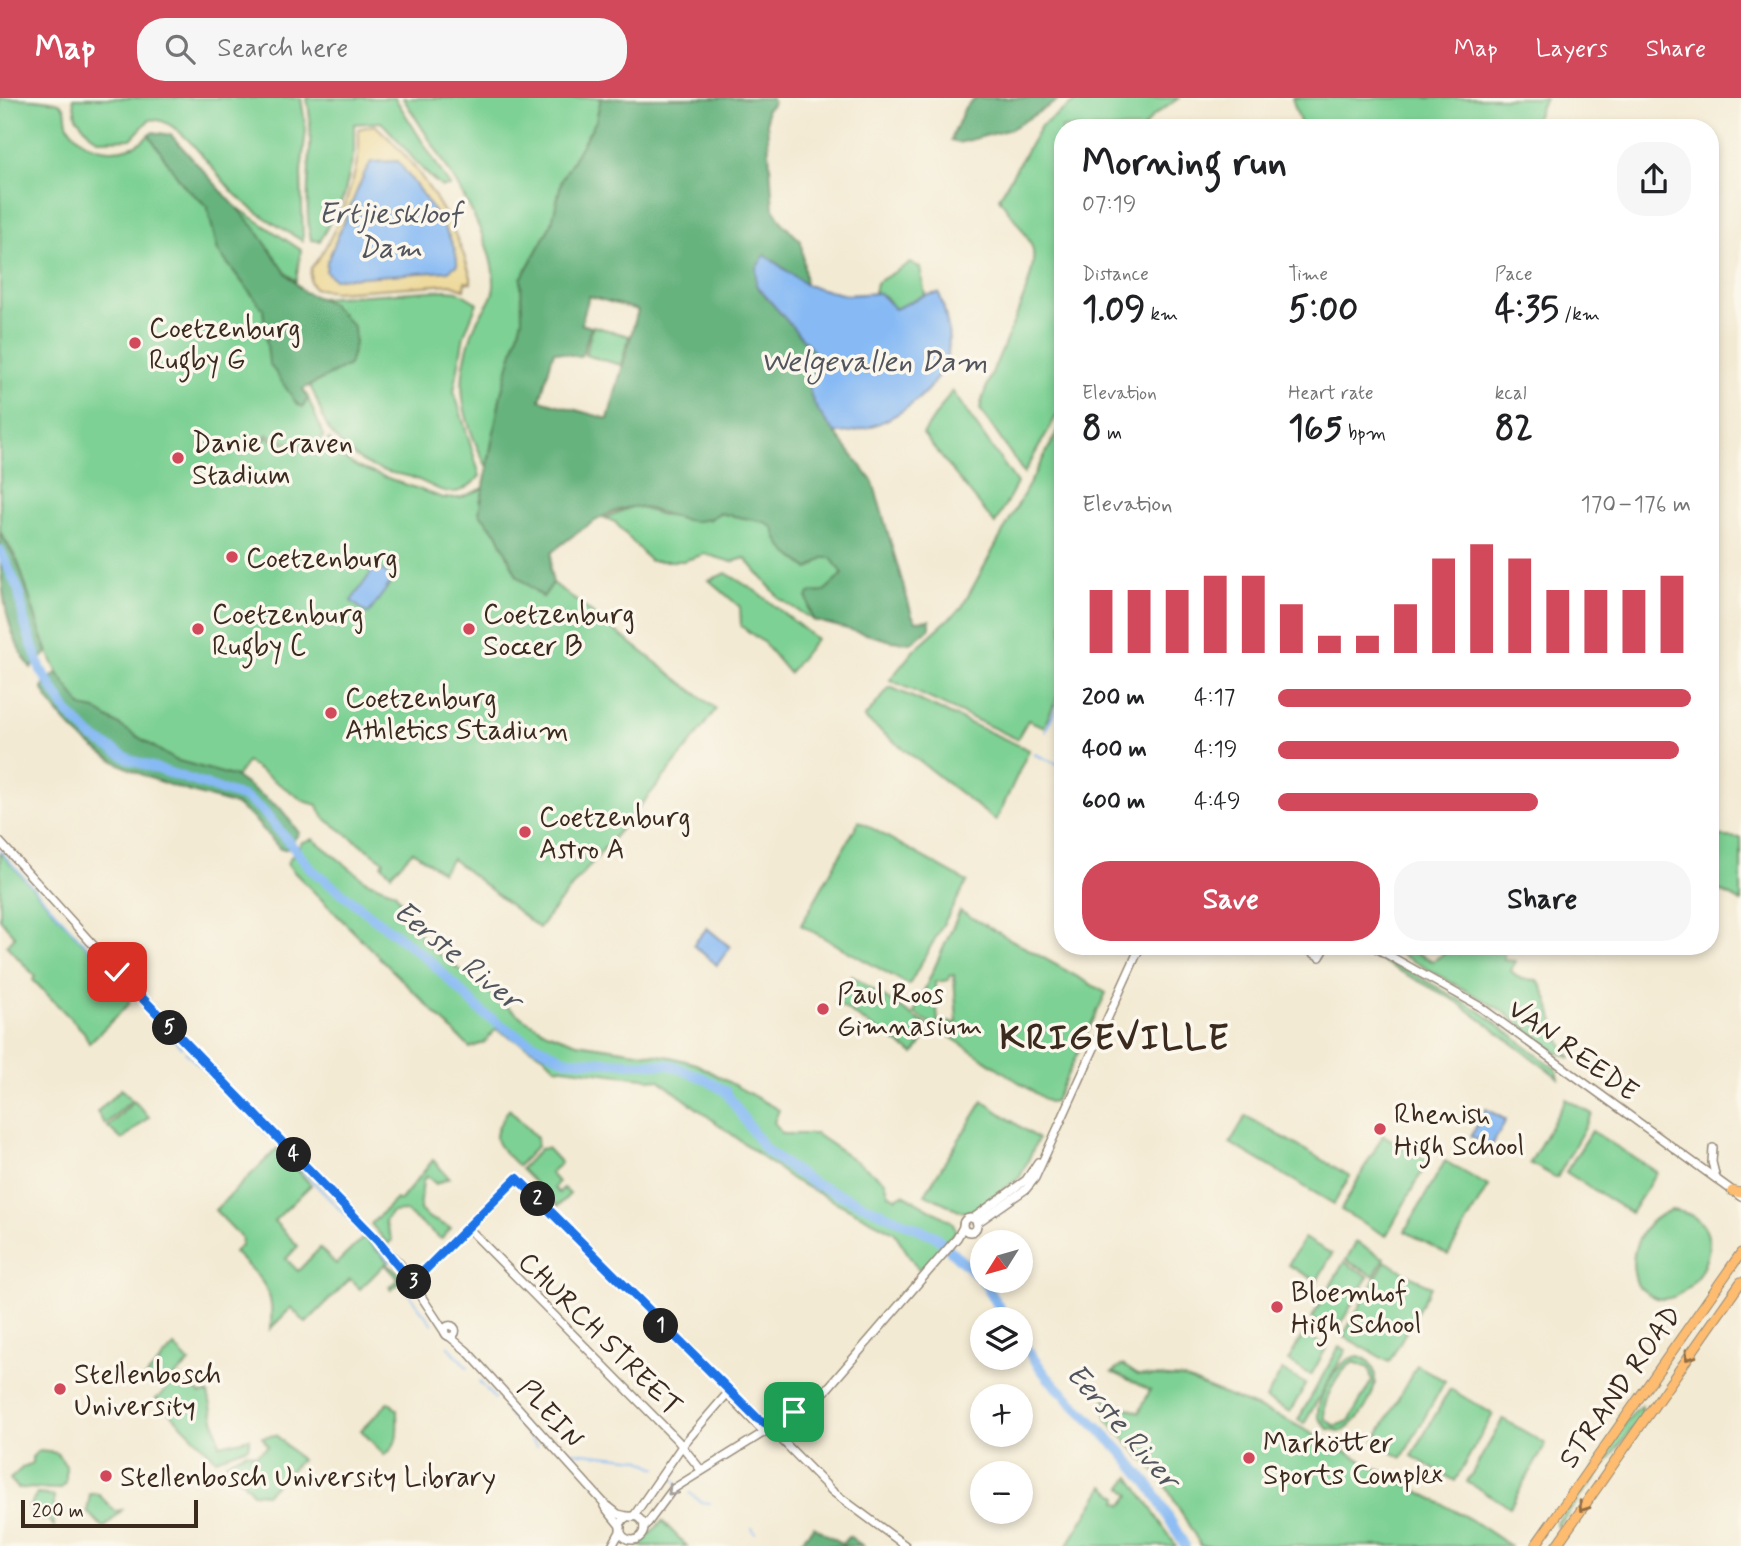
<!DOCTYPE html>
<meta charset="utf-8">
<style>
body{margin:0;font-family:Mynerve,sans-serif;background:#f6f6f6;color:#202124;height:100vh;display:flex;flex-direction:column;font-size:26px;white-space:nowrap}
*{box-sizing:border-box;margin:0}
p{font-size:23px;color:#757577}
.icon{flex:none;width:38px;height:38px;fill:none;stroke:currentColor;stroke-width:2;stroke-linecap:round;stroke-linejoin:round}
.map{position:relative;flex:1;overflow:hidden}
.side{position:absolute;left:1054px;top:21px;width:665px;height:836px;display:flex;flex-direction:column;background:#fff;border-radius:28px;box-shadow:0 4px 10px #0003}
.side>*{flex:none}
.needle{width:46px;rotate:233deg}
.tools{position:absolute;left:970px;top:1132px;display:grid;gap:14px}
.tools a{display:grid;place-items:center;width:63px;height:63px;border-radius:50%;background:#fff;box-shadow:0 4px 10px #0003;font-size:35px}
.scale{position:absolute;left:21px;bottom:18px;width:177px;box-sizing:border-box;padding-left:7px;border:4px solid #3b2a1e;border-top:0;font-size:19px;line-height:24px;white-space:nowrap;color:#3b2a1e;-webkit-text-stroke:5px #fbf7ec;paint-order:stroke}
.pin{position:absolute;display:grid;place-items:center;width:60px;height:60px;color:#fff;margin:-30px;border-radius:14px;box-shadow:0 4px 10px #0006}
.km{position:absolute;width:35px;height:35px;margin:-18px;border-radius:50%;background:#222;color:#fff;font-size:19px;line-height:35px;text-align:center}
.round{display:grid;place-items:center;flex:none;width:74px;height:74px;border-radius:28px;background:#f6f6f6}
.head{display:flex;align-items:center;justify-content:space-between;height:119px;padding:0 28px}
h1{font-size:38px;font-weight:700;line-height:52px}
.metrics{display:grid;grid-template-columns:repeat(3,1fr);gap:10px;height:119px;padding:7px 28px}
.metrics div{display:grid;align-content:center}
.metrics b{font-size:35px;font-weight:700}
.metrics small{font-size:19px;font-weight:400}
.metrics p{font-size:19px}
.chart{height:196px;padding:14px 28px}
.chart p{display:flex;justify-content:space-between}
.chart svg{width:100%;height:126px;margin-top:7px;stroke:#d1495b;stroke-width:6}
.cta{display:flex;gap:14px;margin-top:auto;padding:14px 28px}
.cta a{flex:1;height:80px;border-radius:28px;background:#d1495b;color:#fff;font-size:28px;font-weight:700;line-height:80px;text-align:center}
.cta a+a{background:#f6f6f6;color:#202124}
ul{padding:0 28px;list-style:none;font-size:23px}
li{display:grid;grid-template-columns:112px 84px 1fr;align-items:center;height:52px}
li i{height:18px;border-radius:9px;background:#d1495b}
header{display:flex;align-items:center;gap:42px;box-sizing:border-box;height:98px;padding:0 35px;background:#d1495b;color:#fff}
header strong{font-size:33px}
nav{display:flex;gap:38px;margin-inline-start:auto;font-size:24px}
.search{width:490px;height:63px;background:#f6f6f6;display:flex;align-items:center;gap:18px;box-sizing:border-box;padding:0 24px;border-radius:28px;color:#757577;font-size:26px}
.map>svg:first-child{display:block}
</style>
<header>
<strong>Map</strong>
<div class="search"><svg class="icon" aria-label="search" viewBox="0 0 24 24"><circle cx="10" cy="10" r="6"/><path d="M15 15l6 6"/></svg>Search here</div>
<nav><a>Map</a><a>Layers</a><a>Share</a></nav>
</header>
<div class="map">
<svg width="1741" height="1448" viewBox="0 0 1741 1448">
<rect width="100%" height="100%" fill="#fbf7ec"/>
<filter id="ink" filterUnits="userSpaceOnUse"><feTurbulence type="fractalNoise" baseFrequency=".0143" numOctaves="2"/><feDisplacementMap in="SourceGraphic" scale="14" xChannelSelector="R" yChannelSelector="G"/><feConvolveMatrix kernelMatrix="1 2 1 2 8 2 1 2 1" color-interpolation-filters="sRGB"/></filter>
<filter id="wash" filterUnits="userSpaceOnUse"><feTurbulence type="fractalNoise" baseFrequency=".00686" numOctaves="4" result="noise"/><feDisplacementMap in="SourceGraphic" scale="28" xChannelSelector="R" yChannelSelector="G"/><feGaussianBlur stdDeviation="1.57" result="paint"/><feColorMatrix in="noise" values="0 0 0 0 0 0 0 0 0 0 0 0 0 0 0 0 0 1.4 0 .05"/><feComposite in="paint" operator="in"/></filter>
<g filter="url(#wash)">
<rect width="100%" height="100%" fill="#f3ead3"/>
<!-- green -->
<g fill="#7ed194" stroke="#5c7e59" stroke-width="2" fill-rule="evenodd">
<path d="M0 0C18 0 42 0 59 5 70 11 63 20 69 29 86 56 127 60 149 37L184 88 207 108 218 153 263 211 270 265 297 306 303 309 308 300 324 338 314 351 277 342 267 336 262 344 267 339 277 345 316 356 329 341 345 361 357 369 443 400H460L484 390 480 403 487 426 497 435 517 478 543 499 553 485 716 611C662 688 595 757 539 830L452 761 442 774 413 753 391 776 382 767 384 763 324 720 317 707 304 703 247 664 236 679 175 662 95 612 82 610C45 569 37 517 19 467 15 455 6 444 0 434Z"/>
<path d="M73 0H301L306 32 301 74 303 143C281 130 255 115 236 97 216 79 179 16 149 22L131 41 99 42 90 36 76 19Z"/>
<path d="M307 0H395L450 88 442 89C418 71 403 45 381 24L354 26V54L344 98 320 143 311 142C301 95 317 47 307 0Z"/>
<path d="M403 0H601L596 23 562 81 552 125 521 181 523 221 501 296 487 369C459 316 454 281 476 225 482 213 494 201 494 187 495 134 431 45 403 0Z"/>
<path d="M1080 0H1179L1152 19 1144 30H1062V308L1024 375 980 311C987 272 1043 179 1032 149 1026 133 1009 115 999 100L1041 28Z"/>
<path d="M1292 0H1545L1531 30H1302Z"/>
<path d="M238 110 301 152 296 183 286 175Z"/>
<path d="M910 165 920 169 925 197 895 211 885 198 874 195 876 185Z"/>
<path d="M446 192 457 193 477 205 464 237 454 293 480 378C448 412 436 383 403 377 372 373 352 360 332 336 320 322 320 302 309 287L332 276 329 204 319 200Z"/>
<path d="M593 228 629 238 621 267 585 257Z"/>
<path d="M952 293 1017 385 995 426 923 336Z"/>
<path d="M1062 326V589L1044 629 1028 622 1017 641 890 582 914 552 962 509Z"/>
<path d="M634 408 665 418 709 422 719 415 765 424 774 430C778 452 793 458 809 471L823 460H831L843 476 808 510 813 522 780 501 745 460 732 464 705 456 683 463H650L615 424 605 420Z"/>
<path d="M726 475 757 494 816 541 789 575 764 545 741 528 740 509 709 482Z"/>
<path d="M890 589 1029 652 996 723 864 620Z"/>
<path d="M859 723 967 784 909 887 801 827Z"/>
<path d="M1710 738 1741 740V804L1719 792 1710 783Z"/>
<path d="M313 741 366 783 395 794 426 846 524 921 547 934 577 945 671 959 696 966 779 1012 774 1024 782 1036H816L885 1083 889 1097 896 1100 903 1096 952 1124 956 1133 925 1169 918 1171 894 1134 793 1082 659 982 555 969 543 957 496 931 485 944 470 950 294 774 287 765 302 744Z"/>
<path d="M0 754 129 895V906L89 945 84 934 33 882 35 878 6 847 15 839 0 821Z"/>
<path d="M960 813 1106 895 1055 1003 1049 1004 914 915ZM954 877 957 925 938 924 935 884 949 882V878Z"/>
<path d="M1355 849H1366L1480 913 1557 972 1559 980 1456 903Z"/>
<path d="M1388 849H1405L1433 863 1454 849H1504V862L1515 863 1511 873 1521 881 1537 882C1556 905 1550 939 1572 960L1556 954 1501 912Z"/>
<path d="M852 878 931 930 914 956 835 904Z"/>
<path d="M121 991 132 1002 105 1027 97 1014Z"/>
<path d="M1566 1001 1592 1016 1557 1080 1530 1065Z"/>
<path d="M134 1003 149 1019 122 1042 108 1029Z"/>
<path d="M983 1003 1038 1041 1020 1079 973 1113 963 1114 925 1096Z"/>
<path d="M509 1011 537 1040V1048L518 1068C492 1042 489 1042 509 1011Z"/>
<path d="M1246 1018 1350 1078 1334 1106 1230 1045Z"/>
<path d="M1592 1033 1657 1074 1631 1115 1566 1074Z"/>
<path d="M1383 1037 1428 1063 1386 1138 1341 1112Z"/>
<path d="M278 1050 311 1087 274 1123 298 1148 286 1161 298 1173 320 1150 336 1166 364 1139 388 1164 386 1166 398 1174 401 1184 391 1192 389 1189 398 1181 385 1166 360 1191 350 1181 306 1225 291 1210 270 1231C277 1191 260 1181 234 1154L241 1147 242 1140 215 1112Z"/>
<path d="M547 1050 561 1065 550 1075 558 1084 554 1090 559 1095 563 1090 570 1096 558 1108 521 1071 540 1051Z"/>
<path d="M433 1062 449 1080 436 1086 427 1078 423 1082 420 1112 427 1119 451 1130 441 1141 405 1113 392 1114 385 1123 392 1142 388 1146 371 1126 396 1101 400 1103Z"/>
<path d="M1445 1063 1488 1088 1448 1157 1405 1133Z"/>
<path d="M1671 1112C1741 1120 1699 1202 1662 1201 1653 1201 1645 1194 1638 1188 1625 1157 1640 1124 1671 1112Z"/>
<path d="M1304 1140 1332 1156 1317 1183 1288 1167Z"/>
<path d="M1356 1144 1384 1160 1374 1178 1346 1162Z"/>
<path d="M1385 1163 1431 1189 1389 1264 1343 1238Z"/>
<path d="M1344 1164 1368 1178 1336 1234 1312 1220Z"/>
<path d="M1304 1235 1327 1249 1311 1277 1288 1263Z"/>
<path d="M174 1248 190 1265 166 1285H140Z"/>
<path d="M1339 1249 1346 1252 1304 1326 1298 1322Z"/>
<path d="M1359 1258C1395 1270 1362 1325 1342 1333L1328 1331 1318 1319C1316 1299 1338 1260 1359 1258ZM1354 1264 1369 1270 1372 1282 1349 1323 1335 1328 1326 1322C1319 1307 1339 1271 1354 1264Z"/>
<path d="M1123 1267 1138 1277 1184 1280 1285 1321 1470 1421 1510 1448H1201L1161 1380 1107 1322 1104 1305 1106 1300 1139 1315 1150 1292 1112 1274Z"/>
<path d="M1417 1267 1445 1283 1402 1360 1374 1344Z"/>
<path d="M1282 1272 1306 1286 1290 1314 1266 1301Z"/>
<path d="M180 1279 200 1296 208 1295 220 1347 250 1340 248 1349 216 1361 156 1301Z"/>
<path d="M1450 1291 1493 1316 1455 1383 1412 1358Z"/>
<path d="M389 1304 397 1312C397 1327 401 1348 384 1357L361 1332Z"/>
<path d="M1642 1308V1318L1558 1429 1556 1426 1634 1313Z"/>
<path d="M1503 1321 1546 1346 1510 1409 1467 1384Z"/>
<path d="M276 1337 301 1362 266 1396 253 1395 226 1364 247 1354 256 1357 268 1348 262 1339Z"/>
<path d="M39 1353 57 1355 66 1368V1385L60 1391 18 1390 10 1381 23 1369 32 1365V1359Z"/>
<path d="M1130 1379 1176 1448H1067L1104 1388 1118 1399 1117 1404 1123 1407 1130 1397 1122 1389Z"/>
<path d="M37 1396 54 1398V1428L48 1422H42L29 1409Z"/>
<path d="M90 1396H98L115 1413 122 1412 104 1430 87 1414Z"/>
<path d="M662 1423 687 1448H639Z"/>
</g>
<!-- forest -->
<g fill="#66b37e" stroke="#506e4e" stroke-width="2" fill-rule="evenodd">
<path d="M601 0H772L773 6 766 12 773 110 784 127 801 143 806 187 765 157 756 187 816 256V266L810 283 835 335 873 384 912 517 916 523 930 522V530L911 545 892 543 813 522 807 500 809 495 823 494 843 476 831 460H823L809 471C793 458 778 452 774 430L765 424 719 415C690 437 657 406 631 409 603 413 573 437 552 454L550 472 553 485 543 499 517 478 497 435 479 415 501 296 522 221 521 181 552 125 562 81 596 23ZM589 198 638 212 608 321 540 302 554 253 579 259 582 257 591 229 581 226Z"/>
<path d="M976 0H1062L1011 31 959 45 951 42 965 9Z"/>
<path d="M153 34 171 37 255 130 286 175 304 194 329 204 354 229 355 246 349 267 303 291 308 300 303 309 297 306 269 265 263 211 218 153 207 108 184 88 149 37Z"/>
<path d="M0 434 18 465 47 555 31 570C2 531 0 480 0 434Z"/>
<path d="M57 574 82 609 95 612 175 662 236 679 281 711 299 735 287 751H280L253 720 236 707C159 685 82 666 42 590Z"/>
<path d="M814 1428 842 1446 849 1438 863 1448H797Z"/>
</g>
<!-- sand -->
<path fill="#eeda9e" stroke="#94825e" stroke-width="2" d="M375 27C418 65 455 123 471 179V185L465 184 464 191 451 186 334 194 314 190 310 184 311 170C334 145 365 65 358 31Z"/>
<!-- water -->
<g fill="#87baf4" stroke="#617289" stroke-width="2">
<path d="M398 63C413 85 460 142 457 167L448 173 334 181 326 174 327 164 364 76 371 64Z"/>
<path d="M765 157 806 187 846 197 879 195 895 211 925 197 939 195C945 211 951 237 948 254 939 299 877 336 835 335 825 323 806 300 810 284 813 273 816 267 816 256L756 187V170Z"/>
<path d="M376 468 394 480 368 516 351 503Z"/>
<path d="M707 830 730 849 717 867 693 847Z"/>
<path d="M1486 1011 1506 1022 1491 1049 1471 1038Z"/>
</g>
<g fill="none" stroke-linecap="round" stroke-linejoin="round">
<!-- stream -->
<g stroke="#87baf4" stroke-width="2">
<path d="M1045 634 1062 596"/>
<path d="M1034 656 1062 668"/>
<path d="M0 753 129 895"/>
<path d="M149 916 182 950"/>
<path d="M185 954 202 970"/>
<path d="M204 972 209 977"/>
<path d="M214 983 218 987"/>
<path d="M220 989 237 1007"/>
<path d="M240 1009 242 1011"/>
<path d="M246 1015 268 1038"/>
<path d="M280 1050 391 1164"/>
<path d="M403 1180 404 1184"/>
<path d="M404 1190 432 1226"/>
<path d="M448 1248 468 1270"/>
<path d="M479 1283 484 1289"/>
<path d="M486 1291 495 1301"/>
<path d="M503 1309 519 1328"/>
<path d="M521 1330 537 1348"/>
<path d="M573 1354 639 1361 657 1370"/>
<path d="M667 1377 677 1384"/>
<path d="M690 1395 701 1404 710 1405"/>
<path d="M752 1430 755 1435"/>
</g>
<!-- river -->
<g stroke="#87baf4" stroke-width="10">
<path d="M0 452 19 493 24 523 41 572 69 616 92 639 131 662 245 700 262 712 313 773 430 863 483 915 516 937 566 962 670 967 705 981 725 993 764 1050 780 1063 813 1085 935 1138 982 1182"/>
<path d="M983 1183 1007 1222"/>
<path d="M1020 1242 1047 1279 1121 1353 1152 1391 1185 1448"/>
</g>
</g>
</g>
<g filter="url(#ink)">
<g fill="none" stroke-linecap="round" stroke-linejoin="round">
<defs>
<g id="minor">
<path d="M0 744 134 892 400 1166 444 1233"/>
<path d="M1303 849 1320 859 1326 849"/>
<path d="M1374 849 1479 908 1741 1099"/>
<path d="M1713 1050 1712 1064 1716 1080"/>
<circle cx="970" cy="1127" r="7"/>
<path d="M973 1120 1026 1082 1038 1064"/>
<path d="M977 1125 1026 1091 1035 1080 1140 849"/>
<path d="M468 1130 678 1343 701 1372"/>
<path d="M412 1185 517 1080 730 1294"/>
<circle cx="450" cy="1233" r="5.5"/>
<path d="M450 1239 467 1253 604 1405 618 1416 631 1419"/>
<path d="M731 1300 762 1332"/>
<path d="M769 1327 821 1298 957 1140 963 1129"/>
<path d="M772 1332 833 1394 906 1448"/>
<path d="M604 1408 621 1429"/>
<circle cx="632" cy="1430" r="12"/>
<path d="M633 1419 682 1348 726 1297"/>
<path d="M644 1430 673 1391 763 1335"/>
<path d="M612 1448 621 1432"/>
</g>
<g id="major">
<path d="M1732 1093 1741 1095"/>
<path d="M1535 1448 1741 1155"/>
<path d="M1556 1448 1741 1184"/>
</g>
</defs>
<!-- minor casing -->
<use href="#minor" stroke="#978a78" stroke-width="10"/>
<!-- major casing -->
<use href="#major" stroke="#978a78" stroke-width="11"/>
<!-- minor -->
<use href="#minor" stroke="#fff" stroke-width="7"/>
<!-- major -->
<use href="#major" stroke="#fdbc6f" stroke-width="9"/>
</g>
<!-- one-way arrows -->
<defs><path id="oneway-chevron" d="M-2-3.5L2.5 0L-2 3.5" fill="none" stroke-width="1.6" stroke-linecap="round" stroke-linejoin="round" transform="scale(1.75)"/></defs>
<g stroke="#926c42">
<use href="#oneway-chevron" transform="translate(1689 1258) rotate(125)"/>
<use href="#oneway-chevron" transform="translate(1583 1409) rotate(125)"/>
</g>
<use stroke="#a79f9a" href="#oneway-chevron" transform="translate(672 1393) rotate(137)"/>
</g>
<g fill="none" stroke-linecap="round" stroke-linejoin="round" filter="url(#ink)">
<defs>
<path id="route" d="M117 874 377 1142 412 1185 517 1080 758 1321 769 1327 794 1314"/>
</defs>
<!-- route casing -->
<use href="#route" stroke="#fff" stroke-width="14"/>
<!-- route -->
<use href="#route" stroke="#1a73e8" stroke-width="9"/>
</g>
<!-- markers -->
<g fill="#d1495b" stroke="#fbf7ec" stroke-width="2.5">
<circle cx="135" cy="245" r="7"/>
<circle cx="178" cy="360" r="7"/>
<circle cx="232" cy="459" r="7"/>
<circle cx="198" cy="531" r="7"/>
<circle cx="469" cy="531" r="7"/>
<circle cx="331" cy="615" r="7"/>
<circle cx="525" cy="734" r="7"/>
<circle cx="823" cy="911" r="7"/>
<circle cx="1380" cy="1031" r="7"/>
<circle cx="1277" cy="1209" r="7"/>
<circle cx="60" cy="1291" r="7"/>
<circle cx="1249" cy="1360" r="7"/>
<circle cx="106" cy="1378" r="7"/>
</g>
<g text-anchor="middle" stroke-width="7" stroke-linejoin="round" paint-order="stroke">
<!-- poi labels -->
<g font-size="28" fill="#3b2a1e" stroke="#fbf7ec" text-anchor="start">
<text x="149" y="239">Coetzenburg<tspan x="149" dy="32">Rugby G</tspan></text>
<text x="192" y="354">Danie Craven<tspan x="192" dy="32">Stadium</tspan></text>
<text x="246" y="469">Coetzenburg</text>
<text x="212" y="525">Coetzenburg<tspan x="212" dy="32">Rugby C</tspan></text>
<text x="483" y="525">Coetzenburg<tspan x="483" dy="32">Soccer B</tspan></text>
<text x="345" y="609">Coetzenburg<tspan x="345" dy="32">Athletics Stadium</tspan></text>
<text x="539" y="728">Coetzenburg<tspan x="539" dy="32">Astro A</tspan></text>
<text x="837" y="905">Paul Roos<tspan x="837" dy="32">Gimnasium</tspan></text>
<text x="1394" y="1025">Rhenish<tspan x="1394" dy="32">High School</tspan></text>
<text x="1291" y="1203">Bloemhof<tspan x="1291" dy="32">High School</tspan></text>
<text x="74" y="1285">Stellenbosch<tspan x="74" dy="32">University</tspan></text>
<text x="1263" y="1354">Markötter<tspan x="1263" dy="32">Sports Complex</tspan></text>
<text x="120" y="1388">Stellenbosch University Library</text>
</g>
<!-- street labels -->
<g font-size="28" fill="#3b2a1e" stroke="#fbf7ec">
<text transform="translate(1574 951) rotate(36)" y="10">VAN REEDE</text>
<text transform="translate(601 1235) rotate(45)" y="10">CHURCH STREET</text>
<text transform="translate(1619 1288) rotate(-55)" y="10">STRAND ROAD</text>
<text transform="translate(551 1315) rotate(48)" y="10">PLEIN</text>
</g>
<!-- water labels -->
<g font-size="30" font-style="italic" fill="#52555e" stroke="#fbf7ec">
<text x="390" y="125">Ertjieskloof<tspan x="390" dy="34">Dam</tspan></text>
<text x="874" y="273">Welgevallen Dam</text>
<text transform="translate(458 857) rotate(39)" y="10">Eerste River</text>
<text transform="translate(1123 1328) rotate(49)" y="10">Eerste River</text>
</g>
<!-- district labels -->
<g font-size="35" font-weight="bold" letter-spacing="2" fill="#3b2a1e" stroke="#fbf7ec">
<text x="1115" y="951">KRIGEVILLE</text>
</g>
</g>
</svg>
<div class="tools">
<a><svg class="needle" viewBox="-14 -14 28 28"><path d="M0-13l5 13h-10z" fill="#e53935"/><path d="M0 13l5-13h-10z" fill="#757577"/></svg></a>
<a><svg class="icon" aria-label="layers" viewBox="0 0 24 24"><path d="M12 4l9 5-9 5-9-5zM3 14l9 5 9-5"/></svg></a>
<a>+</a>
<a>−</a>
</div>
<div class="scale">200 m</div>
<div class="pin" style="left:794px;top:1314px;background:#1e9e55"><svg class="icon" aria-label="arrive" viewBox="0 0 24 24"><path d="M6 21V4h12l-3 4 3 4H6"/></svg></div>
<div class="pin" style="left:117px;top:874px;background:#d93025"><svg class="icon" aria-label="check" viewBox="0 0 24 24"><path d="M5 12l5 5 9-10"/></svg></div>
<b class="km" style="left:661px;top:1228px">1</b>
<b class="km" style="left:538px;top:1101px">2</b>
<b class="km" style="left:414px;top:1184px">3</b>
<b class="km" style="left:294px;top:1057px">4</b>
<b class="km" style="left:170px;top:930px">5</b>
<section class="side">
<div class="head"><div><h1>Morning run</h1><p>07:19</p></div><a class="round"><svg class="icon" aria-label="share" viewBox="0 0 24 24"><path d="M12 15V3M7 8l5-5 5 5M5 13v7h14v-7"/></svg></a></div>
<div class="metrics">
<div><p>Distance</p><b>1.09<small> km</small></b></div>
<div><p>Time</p><b>5:00</b></div>
<div><p>Pace</p><b>4:35<small> /km</small></b></div>
</div>
<div class="metrics">
<div><p>Elevation</p><b>8<small> m</small></b></div>
<div><p>Heart rate</p><b>165<small> bpm</small></b></div>
<div><p>kcal</p><b>82</b></div>
</div>
<div class="chart"><p><span>Elevation</span>170–176 m</p>
<svg viewBox="0 0 160 44" preserveAspectRatio="none"><path d="M5 44V22M15 44V22M25 44V22M35 44V17M45 44V17M55 44V27M65 44V38M75 44V38M85 44V27M95 44V11M105 44V6M115 44V11M125 44V22M135 44V22M145 44V22M155 44V17"/></svg>
</div>
<ul>
<li><b>200 m</b>4:17<i style="width:100%"></i></li>
<li><b>400 m</b>4:19<i style="width:97%"></i></li>
<li><b>600 m</b>4:49<i style="width:63%"></i></li>
</ul>
<div class="cta"><a>Save</a><a>Share</a></div>
</section>
</div>
